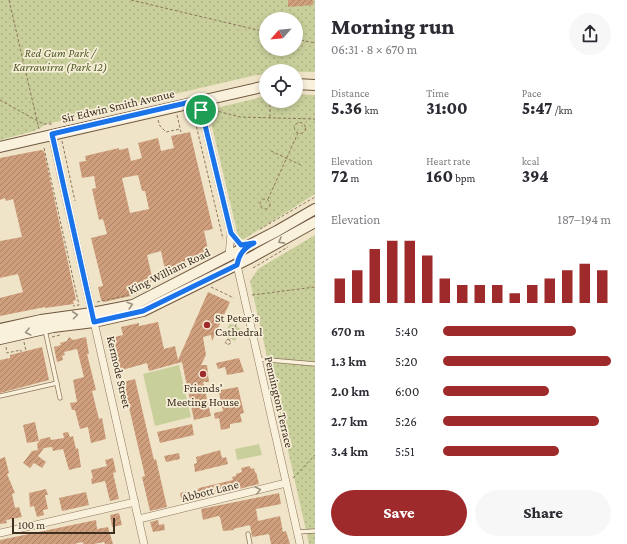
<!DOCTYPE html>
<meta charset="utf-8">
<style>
body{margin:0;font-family:"Crimson Pro",serif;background:#f7f7f7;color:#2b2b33;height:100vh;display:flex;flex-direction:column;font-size:15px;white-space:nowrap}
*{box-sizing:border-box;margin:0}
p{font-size:13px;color:#7c7c81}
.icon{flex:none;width:22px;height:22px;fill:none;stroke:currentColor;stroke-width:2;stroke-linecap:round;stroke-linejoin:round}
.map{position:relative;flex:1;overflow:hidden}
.side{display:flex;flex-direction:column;background:#fff;width:312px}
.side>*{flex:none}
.needle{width:26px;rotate:243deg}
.tools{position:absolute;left:259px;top:12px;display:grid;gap:8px}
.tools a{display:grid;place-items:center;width:44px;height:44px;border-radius:50%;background:#fff;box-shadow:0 2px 6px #0003;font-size:20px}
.scale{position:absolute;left:12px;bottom:10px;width:103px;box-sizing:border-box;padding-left:4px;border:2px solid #3d2e20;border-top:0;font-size:11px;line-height:14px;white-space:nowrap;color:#3d2e20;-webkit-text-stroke:3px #f7eed8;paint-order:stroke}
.pin{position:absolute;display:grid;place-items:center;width:34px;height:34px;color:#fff;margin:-17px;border:2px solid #fff;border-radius:50%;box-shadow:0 1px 4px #0007}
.round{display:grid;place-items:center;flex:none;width:42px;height:42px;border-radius:21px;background:#f7f7f7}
.summary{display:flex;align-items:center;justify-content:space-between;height:68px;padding:0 16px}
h1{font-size:22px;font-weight:800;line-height:30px}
.stats{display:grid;grid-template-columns:repeat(3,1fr);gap:6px;height:68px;padding:4px 16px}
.stats div{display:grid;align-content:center}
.stats b{font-size:17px;font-weight:800}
.stats small{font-size:11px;font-weight:400}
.stats p{font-size:11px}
.chart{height:112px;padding:8px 16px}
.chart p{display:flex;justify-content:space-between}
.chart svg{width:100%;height:72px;margin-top:4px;stroke:#9e2a2b;stroke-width:6}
.button{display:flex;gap:8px;margin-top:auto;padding:8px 16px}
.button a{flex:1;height:46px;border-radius:24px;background:#9e2a2b;color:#fff;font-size:16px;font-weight:800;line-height:46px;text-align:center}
.button a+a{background:#f7f7f7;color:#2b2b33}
ul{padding:0 16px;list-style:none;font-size:13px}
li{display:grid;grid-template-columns:64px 48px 1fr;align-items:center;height:30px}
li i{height:10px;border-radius:5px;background:#9e2a2b}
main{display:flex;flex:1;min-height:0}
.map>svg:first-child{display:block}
</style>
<main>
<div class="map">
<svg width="315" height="544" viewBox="0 0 315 544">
<defs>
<pattern id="park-dots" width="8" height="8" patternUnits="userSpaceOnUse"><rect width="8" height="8" fill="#c9cf9b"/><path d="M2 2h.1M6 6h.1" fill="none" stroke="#aeb285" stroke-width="1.8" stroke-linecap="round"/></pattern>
<pattern id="building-hatch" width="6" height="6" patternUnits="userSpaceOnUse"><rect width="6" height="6" fill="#cf9f7d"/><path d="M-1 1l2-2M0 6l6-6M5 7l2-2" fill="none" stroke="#a98266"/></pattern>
</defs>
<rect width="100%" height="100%" fill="#f0e4c8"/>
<!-- green -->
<g fill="#c9cf9b">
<path d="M230 323 241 329 235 341 224 335Z"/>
<path d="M179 365 191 417 155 426 143 374Z"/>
<path d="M259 444 262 455 237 460 235 449Z"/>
</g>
<!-- park -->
<g fill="url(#park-dots)" fill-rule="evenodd">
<path d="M0 0H315V72L266 71V75H256L47 124 34 131 0 140ZM266 19H296V49H266Z"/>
<path d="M296 94 315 95V194L244 239 239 240 208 110 266 96V101H296Z"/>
<path d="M315 235V544H309L250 281 258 269Z"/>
</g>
<!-- building -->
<g fill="url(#building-hatch)" fill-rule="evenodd">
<path d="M288 0H313V5L288 7Z"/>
<path d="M190 132 213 229 204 231 209 254 185 259 187 268 165 270 161 251 147 255 153 281 144 283 145 288 130 294 131 296 104 302 101 300 98 287 103 286 91 238 107 234 103 219 99 220 92 189 96 188 94 176 82 178 79 162 86 161 85 156 119 148V150L128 148 131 161 142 158 138 143 158 138 161 151 174 148 171 136ZM138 175 142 191H145L149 209 130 213 122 178Z"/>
<path d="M41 150 44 151 76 300 73 301 74 304 45 308V307L0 316V298L23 292 18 274 0 278V241L22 237 13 199 6 201 5 198 0 200V158Z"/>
<path d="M208 292 230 302 212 341 211 335 203 337 206 355 201 365H207L209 382H203L211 416 194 420 182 362 149 371 147 363 115 372 106 339 123 335 121 327 139 323V326L158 322 164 349 175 346 178 360Z"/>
<path d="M69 337 73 340 86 337 89 354H87L96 390 92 391 99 419 102 418 106 439 91 443 88 427 80 429 75 410H72L70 403 77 402 73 380 84 377 77 349 64 352 65 355 62 356 63 360 57 362 54 347 61 345 60 343 67 341Z"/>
<path d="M42 347 49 380 0 393V360L10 358V355Z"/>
<path d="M239 358 244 372 227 375 225 367 218 369 216 363Z"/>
<path d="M135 379 154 460 156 459 167 507 150 511 142 477 145 476 123 382Z"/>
<path d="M238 387 244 413 240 414 242 422 230 424V428L221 430 219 418 215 419 214 413 223 411 219 393H221V390Z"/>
<path d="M35 422 39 441 27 443 23 425Z"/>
<path d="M192 424 194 435 160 443 157 432Z"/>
<path d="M68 432 70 437 73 436 76 449 78 448 81 467 69 470 63 449 53 451 52 447 44 448 38 456 46 462 42 468 34 463 30 468 23 463 32 451 38 450 37 444 41 439 50 437 51 440 64 438 63 433Z"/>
<path d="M220 450 222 458 226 457 228 464 195 472 194 464 197 463 196 457Z"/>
<path d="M179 453 180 459 166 462 164 456Z"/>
<path d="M5 457 9 473 7 474 15 493 12 494 15 508 19 507 22 517 6 520 7 523 0 524V459Z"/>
<path d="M113 458 116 472 113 473 119 499 110 501 105 481 92 484 91 479 93 478 91 470 107 466 105 460Z"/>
<path d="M250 466 251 469 254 468 255 473 256 472 259 484 182 503 180 493 190 491 192 497 199 488 233 480 232 477 236 476V474L242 472 241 468Z"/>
<path d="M46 489 48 495H45L48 509 43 510 44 515 37 517 34 506 30 507 29 493Z"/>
<path d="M86 492 89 505 62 511 59 498Z"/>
<path d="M279 493 281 504 256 509 258 521 280 516 283 532 286 531 290 544H271L269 534 252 537 250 525 233 529 234 530 223 531 220 517 218 516 203 520 201 509Z"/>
<path d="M119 513 122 525 112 527 110 515Z"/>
<path d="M96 520 97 529 108 527 113 544H105L104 542 94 544H83V542L74 544H0V540Z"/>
<path d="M158 520 159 525 164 524 165 530 153 532 150 522Z"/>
</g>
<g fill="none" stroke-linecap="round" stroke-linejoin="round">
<defs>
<g id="lane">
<path d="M45 330 60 398"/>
<path d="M258 359 315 364"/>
<path d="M0 396 57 383"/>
<path d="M297 532 315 531"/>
<path d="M248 534 250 544"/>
</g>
<g id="street">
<path d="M199 100 231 233 229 256"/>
<path d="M52 135 92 313"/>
<path d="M231 233 240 245H248"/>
<path d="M237 265 300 544"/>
<path d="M94 322 144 544"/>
<path d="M139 519 286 483"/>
<path d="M0 533 135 502"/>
</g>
<g id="secondary">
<path d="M296 84 315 85"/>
<path d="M0 147 266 86"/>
<path d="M0 329 41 320 92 313 133 305 277 231 315 209"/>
<path d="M0 339 53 327 94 322 143 311 250 258 315 222"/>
</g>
</defs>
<!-- lane casing -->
<use href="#lane" stroke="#8d765c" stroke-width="5"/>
<!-- street casing -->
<use href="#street" stroke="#8d765c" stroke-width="8"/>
<!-- secondary casing -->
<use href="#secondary" stroke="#6f573f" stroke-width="12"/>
<!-- path -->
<g stroke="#8d765c" stroke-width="1" stroke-dasharray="3 2" stroke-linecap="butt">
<path d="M9 0 39 129"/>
<path d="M131 0 266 32"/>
<path d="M296 39 315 43"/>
<path d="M0 100 43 124H53"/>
<path d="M209 109 240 117 315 119"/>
<path d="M193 112 223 239"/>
<path d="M177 115 181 132"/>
<path d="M270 117V101"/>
<path d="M158 120 160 126 166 132 180 129"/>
<circle cx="300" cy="128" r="5.5"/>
<path d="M62 141 75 201"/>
<path d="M44 148 79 305 73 306"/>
<path d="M271 151 301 165"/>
<path d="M268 199 298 133"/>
<circle cx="265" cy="204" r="5"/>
<path d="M260 229 315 197"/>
<path d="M253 268 288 247"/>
<path d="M211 287 234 298"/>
<path d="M252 295 315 287"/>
<path d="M97 302 137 293"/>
<path d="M235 327 239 318"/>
<circle cx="233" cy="331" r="3.5"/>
<path d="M52 337 60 335"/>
<path d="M229 339 225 341 227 345 231 343 229 339 231 334"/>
<path d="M24 342 26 351"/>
<path d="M6 347 7 353 21 350V352"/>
<path d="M293 478 315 455"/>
</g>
<!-- lane -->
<use href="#lane" stroke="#faf1dc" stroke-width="3.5"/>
<!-- street -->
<use href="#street" stroke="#faf1dc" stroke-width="7"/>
<!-- secondary -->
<use href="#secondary" stroke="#faf1dc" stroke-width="10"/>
</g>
<!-- one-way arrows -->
<defs><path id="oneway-chevron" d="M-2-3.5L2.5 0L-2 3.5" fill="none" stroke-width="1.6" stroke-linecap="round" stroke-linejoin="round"/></defs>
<g stroke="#9c907e">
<use href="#oneway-chevron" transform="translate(281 241) rotate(151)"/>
<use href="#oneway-chevron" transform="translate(130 305) rotate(-17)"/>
<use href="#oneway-chevron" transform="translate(75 315) rotate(-7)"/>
<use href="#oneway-chevron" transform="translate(28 332) rotate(166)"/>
<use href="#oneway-chevron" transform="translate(258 490) rotate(-14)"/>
</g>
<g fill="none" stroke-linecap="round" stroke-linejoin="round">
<defs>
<path id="route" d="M199 100 231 233 241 245 254 243C244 248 239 254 237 265L143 311 94 322 52 134Z"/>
</defs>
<!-- route casing -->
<use href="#route" stroke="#fff" stroke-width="8"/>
<!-- route -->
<use href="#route" stroke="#1a73e8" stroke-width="5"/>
</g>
<!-- markers -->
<g fill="#9e2a2b" stroke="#f7eed8" stroke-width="1.5">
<circle cx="207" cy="325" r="4"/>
<circle cx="203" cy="374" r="4"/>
</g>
<g text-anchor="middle" stroke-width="3.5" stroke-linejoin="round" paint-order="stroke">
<!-- park labels -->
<g font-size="12" font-style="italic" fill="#4d5a26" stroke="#f7eed8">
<text x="60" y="57">Red Gum Park /<tspan x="60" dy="14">Karrawirra (Park 12)</tspan></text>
</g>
<!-- street labels -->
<g font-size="12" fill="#3d2e20" stroke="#f7eed8">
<text transform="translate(118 106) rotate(-13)" y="4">Sir Edwin Smith Avenue</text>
<text transform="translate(169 271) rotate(-26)" y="4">King William Road</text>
<text transform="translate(119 372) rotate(77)" y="4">Kermode Street</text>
<text transform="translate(279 402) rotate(77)" y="4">Pennington Terrace</text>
<text transform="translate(210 491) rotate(-14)" y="4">Abbott Lane</text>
</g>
<!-- poi labels -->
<g font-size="12" fill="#3d2e20" stroke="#f7eed8" text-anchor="start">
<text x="215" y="322">St Peter’s<tspan x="215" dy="14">Cathedral</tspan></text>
<text x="203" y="392" text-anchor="middle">Friends'<tspan x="203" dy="14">Meeting House</tspan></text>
</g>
</g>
</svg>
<div class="tools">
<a><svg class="needle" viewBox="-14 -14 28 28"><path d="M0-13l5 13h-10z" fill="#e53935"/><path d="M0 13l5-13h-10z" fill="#7c7c81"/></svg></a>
<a><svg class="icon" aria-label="locate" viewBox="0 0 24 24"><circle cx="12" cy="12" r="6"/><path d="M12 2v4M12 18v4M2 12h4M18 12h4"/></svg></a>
</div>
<div class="scale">100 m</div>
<div class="pin" style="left:201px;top:110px;background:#1e9e55"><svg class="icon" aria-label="arrive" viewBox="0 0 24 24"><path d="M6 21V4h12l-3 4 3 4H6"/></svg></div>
</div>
<section class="side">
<div class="summary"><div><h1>Morning run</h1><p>06:31 · 8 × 670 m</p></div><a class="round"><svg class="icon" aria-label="share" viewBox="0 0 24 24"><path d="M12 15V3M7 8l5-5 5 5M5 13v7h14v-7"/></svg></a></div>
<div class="stats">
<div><p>Distance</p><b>5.36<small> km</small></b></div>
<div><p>Time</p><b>31:00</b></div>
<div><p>Pace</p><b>5:47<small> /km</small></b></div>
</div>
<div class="stats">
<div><p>Elevation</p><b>72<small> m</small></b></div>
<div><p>Heart rate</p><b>160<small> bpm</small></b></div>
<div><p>kcal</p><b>394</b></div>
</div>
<div class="chart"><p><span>Elevation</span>187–194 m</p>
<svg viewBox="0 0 160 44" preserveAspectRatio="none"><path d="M5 44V29M15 44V24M25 44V11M35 44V6M45 44V6M55 44V15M65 44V29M75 44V33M85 44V33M95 44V33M105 44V38M115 44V33M125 44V29M135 44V24M145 44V20M155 44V24"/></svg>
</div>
<ul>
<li><b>670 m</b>5:40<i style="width:79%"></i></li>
<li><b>1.3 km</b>5:20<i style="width:100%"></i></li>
<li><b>2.0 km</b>6:00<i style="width:63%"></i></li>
<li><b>2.7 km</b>5:26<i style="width:93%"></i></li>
<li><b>3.4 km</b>5:51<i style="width:69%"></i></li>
</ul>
<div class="button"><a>Save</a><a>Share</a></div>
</section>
</main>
